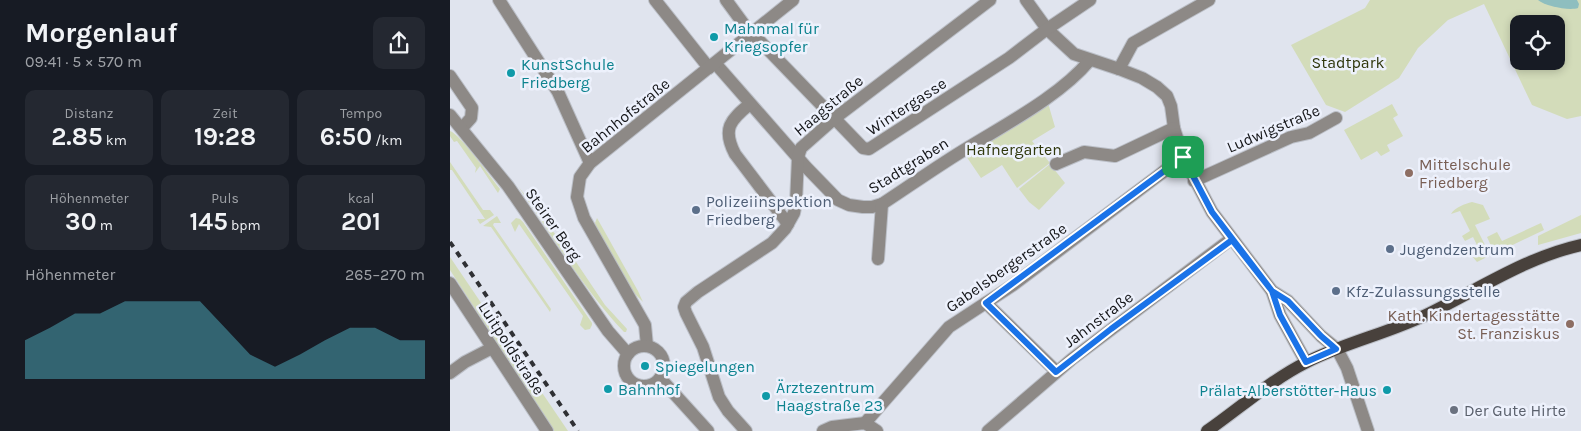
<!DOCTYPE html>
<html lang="de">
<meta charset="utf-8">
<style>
body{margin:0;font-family:Karla,sans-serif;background:#242831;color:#f1f3f6;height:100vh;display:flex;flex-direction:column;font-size:19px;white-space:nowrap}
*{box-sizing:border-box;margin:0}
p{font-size:16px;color:#9ea1a6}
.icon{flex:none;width:28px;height:28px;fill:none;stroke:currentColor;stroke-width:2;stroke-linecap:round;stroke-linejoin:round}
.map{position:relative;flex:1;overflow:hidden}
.details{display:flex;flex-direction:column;background:#171b24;width:450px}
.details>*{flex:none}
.tools{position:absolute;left:1060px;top:15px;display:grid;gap:10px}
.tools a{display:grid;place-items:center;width:55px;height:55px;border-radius:10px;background:#171b24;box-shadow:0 2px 8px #0003;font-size:25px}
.pin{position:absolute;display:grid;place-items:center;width:42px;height:42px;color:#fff;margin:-21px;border-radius:10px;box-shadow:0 2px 8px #0006}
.round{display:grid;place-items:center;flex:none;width:52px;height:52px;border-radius:10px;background:#242831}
.overview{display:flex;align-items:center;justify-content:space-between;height:85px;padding:0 25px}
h1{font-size:28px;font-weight:700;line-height:38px}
.stats{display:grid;grid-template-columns:repeat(3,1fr);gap:8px;height:85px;padding:5px 25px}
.stats div{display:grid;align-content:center;border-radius:10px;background:#242831;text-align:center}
.stats b{font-size:25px;font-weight:700}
.stats small{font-size:14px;font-weight:400}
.stats p{font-size:14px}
.chart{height:140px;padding:10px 25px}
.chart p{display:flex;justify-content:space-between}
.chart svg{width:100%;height:90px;margin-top:5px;fill:#3f8392;opacity:.7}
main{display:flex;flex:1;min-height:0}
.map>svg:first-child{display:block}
</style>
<main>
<section class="details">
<div class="overview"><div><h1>Morgenlauf</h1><p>09:41 · 5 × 570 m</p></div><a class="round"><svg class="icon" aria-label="share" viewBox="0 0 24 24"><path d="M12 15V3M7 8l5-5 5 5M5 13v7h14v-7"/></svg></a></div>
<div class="stats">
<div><p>Distanz</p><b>2.85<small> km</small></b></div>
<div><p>Zeit</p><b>19:28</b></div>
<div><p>Tempo</p><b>6:50<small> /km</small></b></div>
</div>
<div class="stats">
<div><p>Höhenmeter</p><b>30<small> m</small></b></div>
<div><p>Puls</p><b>145<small> bpm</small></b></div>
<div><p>kcal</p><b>201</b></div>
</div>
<div class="chart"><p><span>Höhenmeter</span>265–270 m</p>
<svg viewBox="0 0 160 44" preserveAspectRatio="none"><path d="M0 44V25L10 19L20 12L30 12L40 6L50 6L60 6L70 6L80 19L90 32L100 38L110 32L120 25L130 19L140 19L150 25L160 25V44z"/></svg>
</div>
</section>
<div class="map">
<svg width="1131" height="431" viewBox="0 0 1131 431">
<rect width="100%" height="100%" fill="#e0e4ee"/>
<!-- green -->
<g fill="#d3dcba" fill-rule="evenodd">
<path d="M920 0H1131V116L1117 119 1082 105 1034 4 998 20 968 48 949 78 895 112 876 105 841 45 915 8ZM1069 24H1106V61H1069Z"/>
<path d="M598 103 605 127 582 141 600 163 567 188 552 165 531 178 516 156Z"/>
<path d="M942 104 948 115 943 118 953 136 937 145 940 151 931 156 927 151 911 160 894 130Z"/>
<path d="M0 131C10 134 41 178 50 189L48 193 30 166 25 173 26 168 7 141 4 142 0 136Z"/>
<path d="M0 162 33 210H40L44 215 30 224 27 219H35L2 170H0Z"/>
<path d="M600 164 615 183 589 210 579 202 569 189Z"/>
<path d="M68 186 122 256 155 305 177 329 176 332H174C134 290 101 234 68 186Z"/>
<path d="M1022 202 1033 205 1040 219 1025 225 1036 247 1037 257 1027 262 1022 256 1030 251 1023 237 1015 241 1012 236 1020 231 1010 211 1001 214C1005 207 1015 204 1022 202Z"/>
<path d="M1131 215V233L1088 245V236Z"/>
<path d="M47 216 51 223H44L43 225 101 309 100 312 41 227 33 226Z"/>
<path d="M66 218 70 219 73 222 142 323V325L140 329 135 330 130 325 133 316 69 224 65 232 61 223Z"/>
<path d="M147 218 188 291 193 302 181 290 146 226 145 223Z"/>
<path d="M1091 223 1094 230 1048 252 1043 250 1037 237 1047 232 1052 241Z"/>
<path d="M0 257 118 431H104L0 270Z"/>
</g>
<!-- water -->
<path fill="#8ebebf" d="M1088 0H1127L1129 4 1128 8C1119 11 1095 6 1088 0Z"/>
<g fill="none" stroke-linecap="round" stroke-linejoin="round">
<defs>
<g id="minor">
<path d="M49 0 108 92 140 163"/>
<path d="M205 0 259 68"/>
<path d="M276 0 301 34"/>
<path d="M576 0 597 29 624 54 669 69 692 78 707 87 717 96 721 106 724 128 733 157 762 212 822 291 838 301 871 336 887 349 897 368 918 431"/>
<path d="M302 33 413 148 419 149 559 58 597 29 640 0"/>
<path d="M265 63 356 167 388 200 399 205 413 207H422L432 204C461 185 489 165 519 147 558 123 611 95 640 60"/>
<path d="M669 69 683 43 759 0"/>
<path d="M0 76 22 108 21 118 12 128"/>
<path d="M300 104C280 120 272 129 285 154L338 224"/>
<path d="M0 115 58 186 158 331 178 354"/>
<path d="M606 164 634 152 665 156 724 128"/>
<path d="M744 181 841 137 859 133 886 118"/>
<path d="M428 259 432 204"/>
<path d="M0 283 97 431"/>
<path d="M822 291 830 315 856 362"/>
<path d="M536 303 606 371"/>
<path d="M197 346 195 325 134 218 127 197 130 177 140 163 343 0"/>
<circle cx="194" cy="366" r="20"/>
<path d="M0 373 15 362 42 348"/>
<path d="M210 378 258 431"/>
<path d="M415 423 499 327 563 285 733 157"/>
<path d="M296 431 278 411 269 397 253 347 236 313 234 307 236 302 248 292 322 243 335 229 344 213 346 203 348 157 351 148 385 118 540 0"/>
<path d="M373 431 382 427 415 423 427 431"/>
<path d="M538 431 622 359 781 239"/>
</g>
<path id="major" d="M757 431C790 408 821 380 857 362 896 342 940 333 980 313 1029 289 1077 257 1131 245"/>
</defs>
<!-- minor casing -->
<use href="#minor" stroke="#bbbfc7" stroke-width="14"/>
<!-- major casing -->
<use href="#major" stroke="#bbbfc7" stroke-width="14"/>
<!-- minor -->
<use href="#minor" stroke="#8d8986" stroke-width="12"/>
<!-- major -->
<use href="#major" stroke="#48413c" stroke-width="12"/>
<!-- rail -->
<path stroke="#2f3034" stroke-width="4" stroke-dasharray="6 6" stroke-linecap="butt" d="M0 242 128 431"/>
</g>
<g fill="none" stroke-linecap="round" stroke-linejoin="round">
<defs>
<path id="route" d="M733 157 536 303 606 372 661 329 782 240 822 291 838 301 871 336 886 349 856 362 830 315 822 291 762 212 733 157"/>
</defs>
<!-- route casing -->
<use href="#route" stroke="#fff" stroke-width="10"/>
<!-- route -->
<use href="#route" stroke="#1a73e8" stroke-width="6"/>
</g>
<!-- markers -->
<g fill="#0f9aa8" stroke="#edf1fc" stroke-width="2">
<circle cx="264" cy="37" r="5"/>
<circle cx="61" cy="73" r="5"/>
<circle cx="195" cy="366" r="5"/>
<circle cx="158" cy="389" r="5"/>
<circle cx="937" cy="390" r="5"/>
<circle cx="316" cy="396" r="5"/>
</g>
<g fill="#8d6e63" stroke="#edf1fc" stroke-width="2">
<circle cx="959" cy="173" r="5"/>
<circle cx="1120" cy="324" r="5"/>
</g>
<g fill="#5c6f8a" stroke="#edf1fc" stroke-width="2">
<circle cx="246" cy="210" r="5"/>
<circle cx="940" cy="249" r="5"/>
<circle cx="886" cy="291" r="5"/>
</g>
<circle fill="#6b7280" stroke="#edf1fc" stroke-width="2" cx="1004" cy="410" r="5"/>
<g text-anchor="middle" stroke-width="5" stroke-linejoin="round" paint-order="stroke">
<!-- culture labels -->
<g font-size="16" fill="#0d838f" stroke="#edf1fc" text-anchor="start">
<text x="274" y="34">Mahnmal für<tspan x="274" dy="18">Kriegsopfer</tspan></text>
<text x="71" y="70">KunstSchule<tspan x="71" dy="18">Friedberg</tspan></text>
<text x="205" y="372">Spiegelungen</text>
<text x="326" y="393">Ärztezentrum<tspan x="326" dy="18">Haagstraße 23</tspan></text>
<text x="168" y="395">Bahnhof</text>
<text x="927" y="396" text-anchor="end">Prälat-Alberstötter-Haus</text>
</g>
<!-- park labels -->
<g font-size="16" fill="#2f370c" stroke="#edf1fc">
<text x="898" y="68">Stadtpark</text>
<text x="564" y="155">Hafnergarten</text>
</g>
<!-- street labels -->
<g font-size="16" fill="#141518" stroke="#edf1fc">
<text transform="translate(378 105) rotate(-40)" y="6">Haagstraße</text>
<text transform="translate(456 106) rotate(-33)" y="6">Wintergasse</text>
<text transform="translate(175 115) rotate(-39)" y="6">Bahnhofstraße</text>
<text transform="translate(823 128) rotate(-23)" y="6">Ludwigstraße</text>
<text transform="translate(458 165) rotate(-32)" y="6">Stadtgraben</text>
<text transform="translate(104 224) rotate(55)" y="6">Steirer Berg</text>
<text transform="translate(556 267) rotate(-35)" y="6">Gabelsbergerstraße</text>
<text transform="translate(648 319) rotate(-37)" y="6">Jahnstraße</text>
<text transform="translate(62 348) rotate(57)" y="6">Luitpoldstraße</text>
</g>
<!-- education labels -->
<g font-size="16" fill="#785e54" stroke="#edf1fc" text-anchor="start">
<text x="969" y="170">Mittelschule<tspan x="969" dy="18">Friedberg</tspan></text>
<text x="1110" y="321" text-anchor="end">Kath. Kindertagesstätte<tspan x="1110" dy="18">St. Franziskus</tspan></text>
</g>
<!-- service labels -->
<g font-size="16" fill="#4e5e75" stroke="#edf1fc" text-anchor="start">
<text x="256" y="207">Polizeiinspektion<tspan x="256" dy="18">Friedberg</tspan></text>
<text x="950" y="255">Jugendzentrum</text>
<text x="896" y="297">Kfz-Zulassungsstelle</text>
</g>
<!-- worship labels -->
<g font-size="16" fill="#5b616d" stroke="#edf1fc" text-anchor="start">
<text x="1014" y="416">Der Gute Hirte</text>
</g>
</g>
</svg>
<div class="tools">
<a><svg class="icon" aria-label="locate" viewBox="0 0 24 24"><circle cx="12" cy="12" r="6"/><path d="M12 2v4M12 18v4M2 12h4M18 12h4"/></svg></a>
</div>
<div class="pin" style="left:733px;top:157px;background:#1e9e55"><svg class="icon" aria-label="arrive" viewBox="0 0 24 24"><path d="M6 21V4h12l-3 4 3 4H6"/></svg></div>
</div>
</main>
